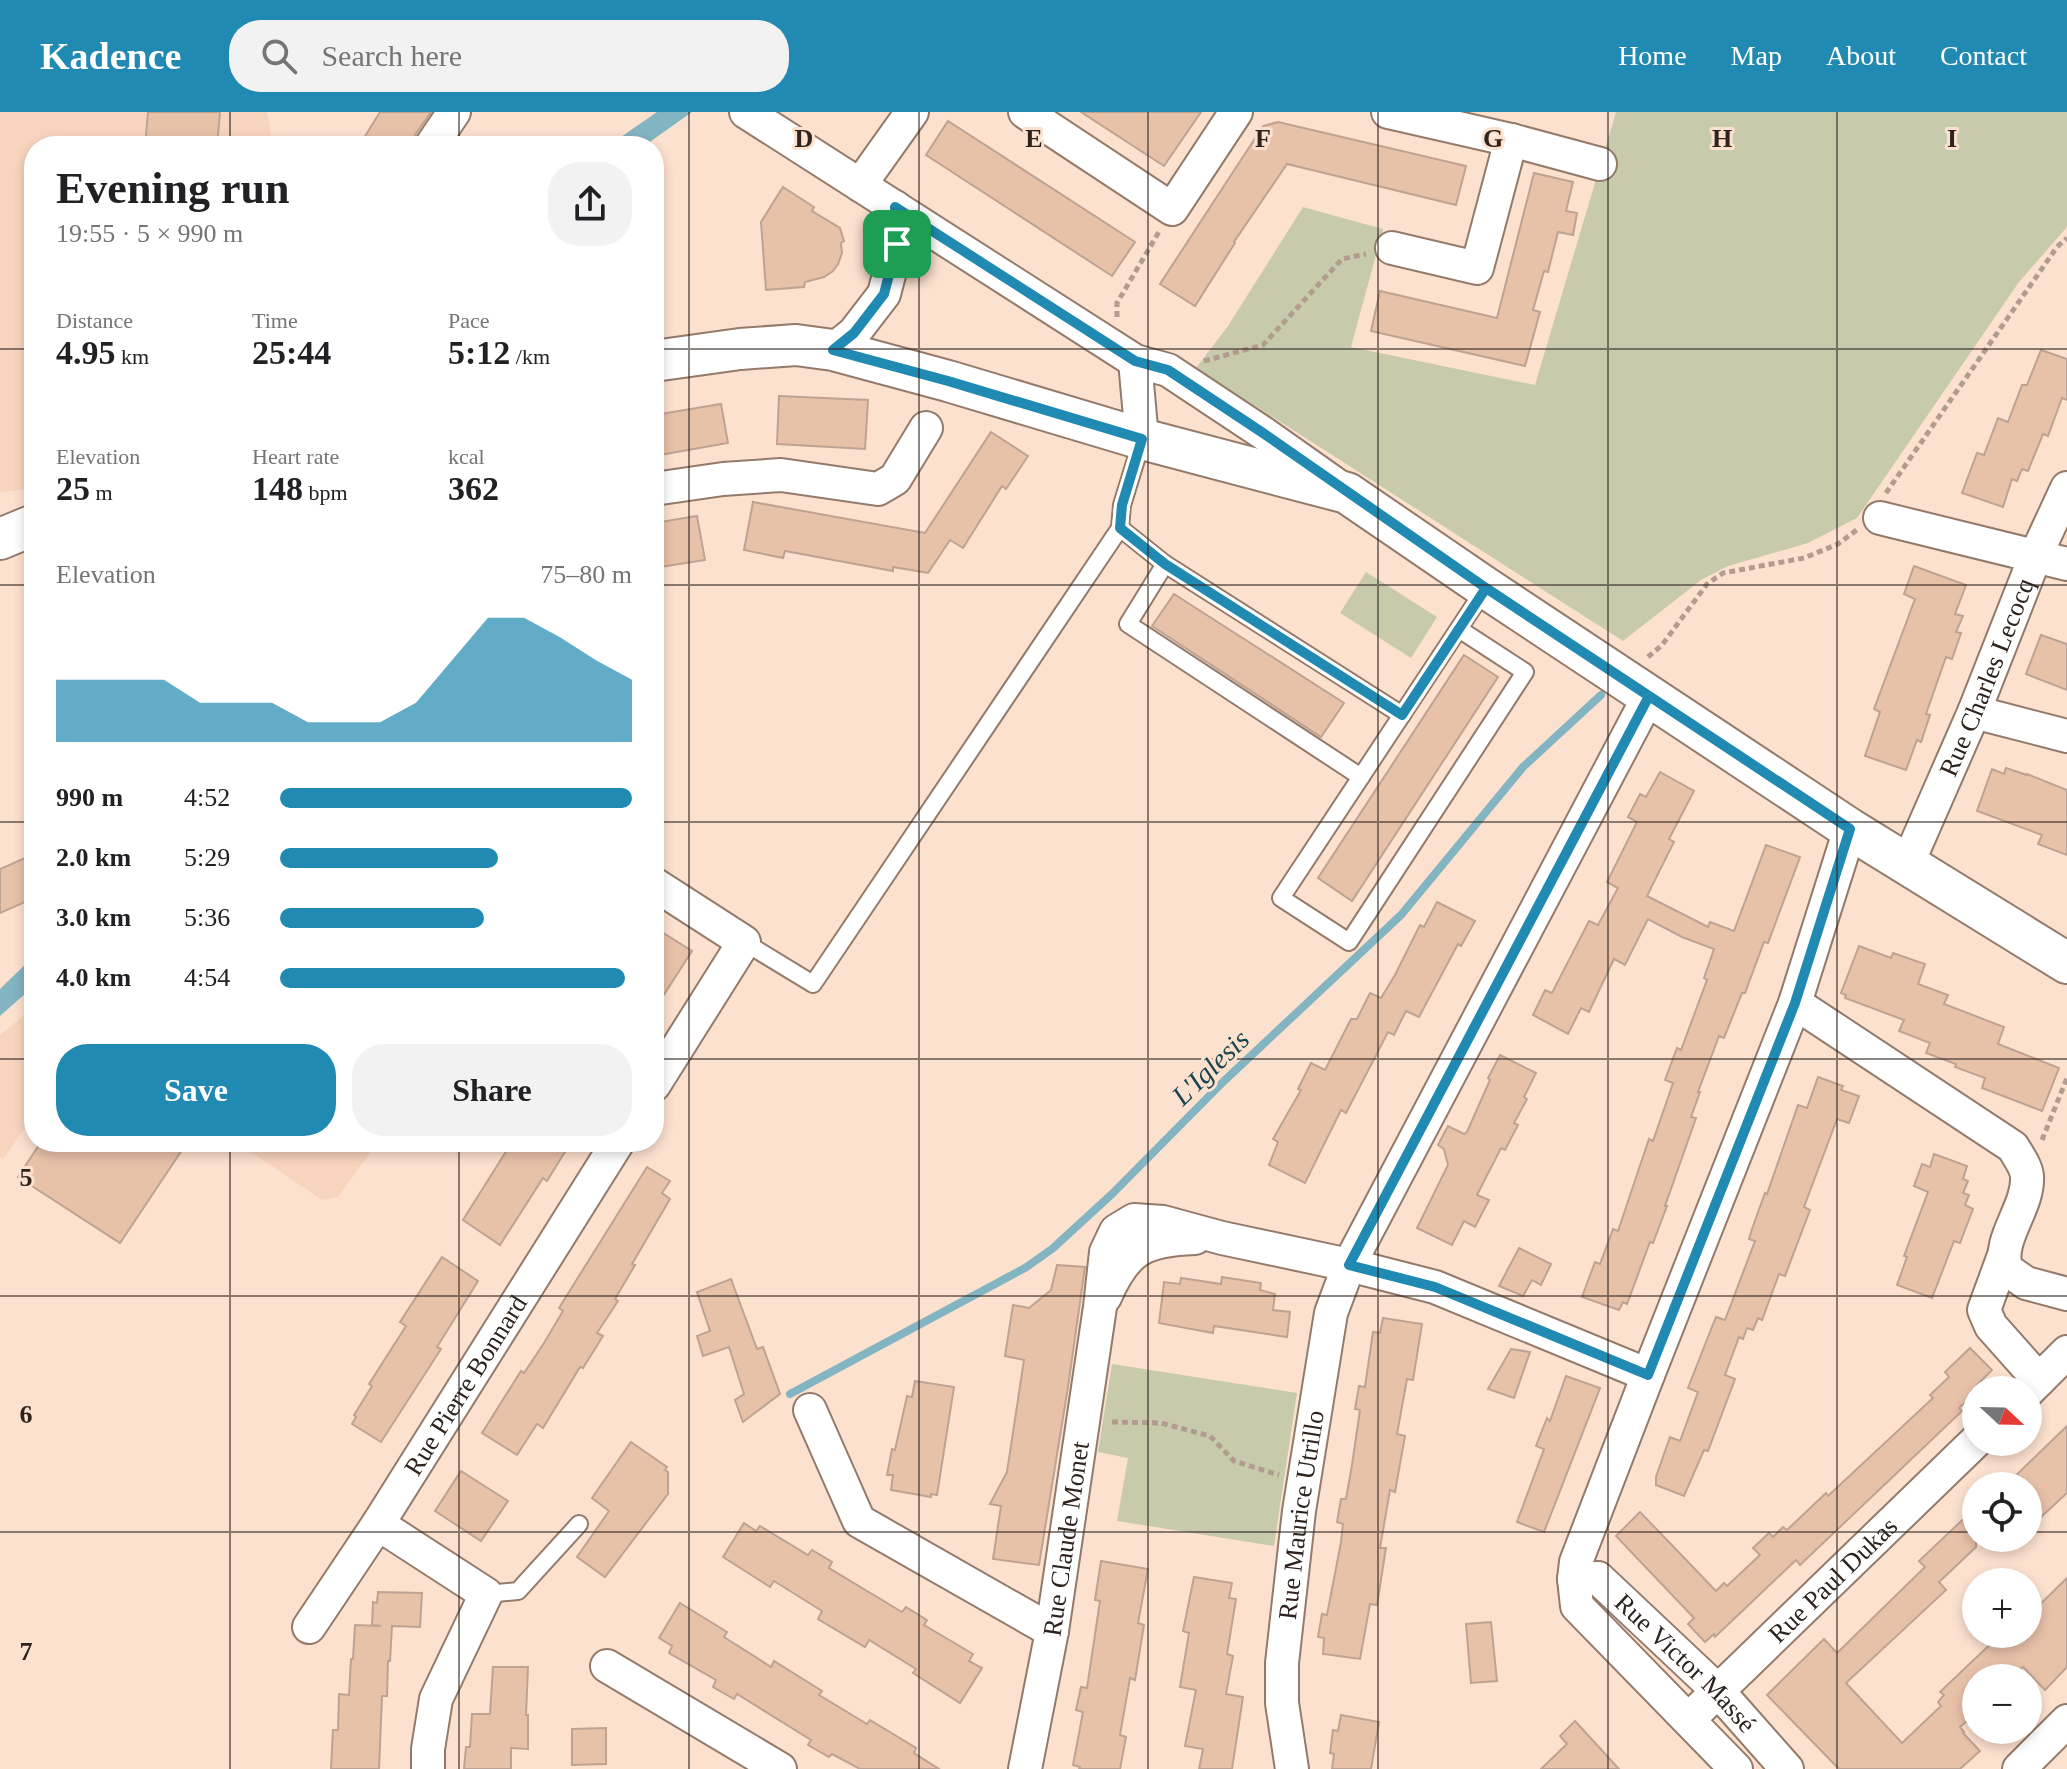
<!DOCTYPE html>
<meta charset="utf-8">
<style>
body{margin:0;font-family:"Times New Roman",serif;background:#f2f2f2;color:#202124;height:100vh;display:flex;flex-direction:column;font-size:30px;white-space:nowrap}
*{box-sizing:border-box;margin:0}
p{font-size:26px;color:#757577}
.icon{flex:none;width:44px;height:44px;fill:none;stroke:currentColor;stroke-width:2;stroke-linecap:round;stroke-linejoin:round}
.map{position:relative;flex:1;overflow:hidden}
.side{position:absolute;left:24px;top:24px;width:640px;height:1016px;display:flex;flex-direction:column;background:#fff;border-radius:32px;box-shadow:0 4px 12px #0003}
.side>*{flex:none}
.needle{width:52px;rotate:112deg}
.tools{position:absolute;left:1962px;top:1264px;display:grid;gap:16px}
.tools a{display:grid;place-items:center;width:80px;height:80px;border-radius:50%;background:#fff;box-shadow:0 4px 12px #0003;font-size:40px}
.pin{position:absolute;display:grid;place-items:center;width:68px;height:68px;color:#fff;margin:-34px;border-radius:16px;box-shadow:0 4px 12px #0006}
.round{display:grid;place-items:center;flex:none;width:84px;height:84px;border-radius:32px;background:#f2f2f2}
.headline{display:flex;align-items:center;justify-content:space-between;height:136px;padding:0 32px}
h1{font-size:44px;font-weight:700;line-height:60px}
.metrics{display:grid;grid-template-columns:repeat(3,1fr);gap:12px;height:136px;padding:8px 32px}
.metrics div{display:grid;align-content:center}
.metrics b{font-size:34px;font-weight:700}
.metrics small{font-size:22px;font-weight:400}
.metrics p{font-size:22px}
.chart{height:224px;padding:16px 32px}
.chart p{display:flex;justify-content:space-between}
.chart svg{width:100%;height:144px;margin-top:8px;fill:#218ab2;opacity:.7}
.action{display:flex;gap:16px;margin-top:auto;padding:16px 32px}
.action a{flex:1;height:92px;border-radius:32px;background:#218ab2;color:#fff;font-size:32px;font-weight:700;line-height:92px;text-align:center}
.action a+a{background:#f2f2f2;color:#202124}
ul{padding:0 32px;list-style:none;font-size:26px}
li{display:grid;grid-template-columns:128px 96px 1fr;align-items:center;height:60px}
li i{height:20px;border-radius:10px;background:#218ab2}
header{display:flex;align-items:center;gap:48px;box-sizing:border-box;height:112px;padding:0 40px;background:#218ab2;color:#fff}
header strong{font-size:38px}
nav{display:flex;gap:44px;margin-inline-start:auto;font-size:28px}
.search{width:560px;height:72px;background:#f2f2f2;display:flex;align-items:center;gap:20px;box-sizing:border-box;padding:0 28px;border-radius:32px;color:#757577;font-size:30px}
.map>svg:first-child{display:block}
</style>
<header>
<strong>Kadence</strong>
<div class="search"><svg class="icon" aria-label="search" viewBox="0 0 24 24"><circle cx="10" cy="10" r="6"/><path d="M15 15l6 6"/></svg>Search here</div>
<nav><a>Home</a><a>Map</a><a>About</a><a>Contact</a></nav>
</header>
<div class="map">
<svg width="2067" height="1657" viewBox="0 0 2067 1657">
<rect width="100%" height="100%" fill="#fde1cf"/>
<!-- built -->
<g fill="#f7d4be">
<path d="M0 0H267L273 34H34V374L23 378 0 380Z"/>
<path d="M34 895V1003L3 1047 0 1045V923Z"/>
<path d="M208 1030H378L338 1085 322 1088 254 1042Z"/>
</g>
<!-- green -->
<g fill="#c7cbab">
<path d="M1616 0H2067V115L2019 170 1857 406 1808 431 1728 454 1701 468 1623 529 1196 256 1228 214 1303 95 1383 117 1351 235 1535 273Z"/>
<path d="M1366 460 1437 505 1411 546 1340 501Z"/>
<path d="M1112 1252 1297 1281 1274 1434 1117 1409 1128 1346 1098 1340Z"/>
</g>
<!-- water -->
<g fill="#83b4c1">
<path d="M657 0H692L644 34H608Z"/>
<path d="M34 844V874L0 904V877Z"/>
</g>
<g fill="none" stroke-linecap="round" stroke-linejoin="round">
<!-- stream -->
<path stroke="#83b4c1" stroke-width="8" d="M790 1282 1025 1156 1052 1137 1112 1082 1224 969 1401 803 1523 655 1601 583"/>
</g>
<!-- building -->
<g fill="#e8c1a9" stroke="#bea393" stroke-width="2">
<path d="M148 0H220L217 34H145Z"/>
<path d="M380 0H431L415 23 412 34H359Z"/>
<path d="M1081 0H1201L1164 54Z"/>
<path d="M948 9 1135 130 1112 164 926 43Z"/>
<path d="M1278 10 1466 54 1456 93 1287 52 1234 130 1235 131 1195 194 1160 172 1263 14Z"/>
<path d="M1534 61 1573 70 1566 99 1577 101 1573 123 1558 120 1548 160 1544 159 1533 198 1540 200 1525 254 1371 219 1380 179 1497 206Z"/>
<path d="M783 75 814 95 812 99 840 116 844 129 841 131 842 141 838 152 833 159 824 165 805 170 804 175 766 178 761 110Z"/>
<path d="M2041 238 2067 247V288L2062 286 2048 324 2043 322 2028 359 2022 357 2017 369 2012 367 2003 395 1962 381 1977 341 1984 343 1998 306 2008 310 2022 273H2027Z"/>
<path d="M779 284 868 288 865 337 777 332Z"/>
<path d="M721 292 728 331 654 344V303Z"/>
<path d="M991 320 1028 344 1006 377 1002 374 963 436 950 428 928 461 893 455V459L785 439 783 446 744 438 753 390 925 421Z"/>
<path d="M697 404 705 448 654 456V411Z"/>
<path d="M1914 454 1966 473 1955 502 1963 504 1956 520 1961 521 1952 547 1946 545 1926 602 1930 603 1921 630 1917 628 1906 658 1865 644 1880 600 1874 597 1915 487 1904 482Z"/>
<path d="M1174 482 1344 591 1321 625 1152 514Z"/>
<path d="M2041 523 2067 532V578L2026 562Z"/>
<path d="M1464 543 1498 565 1352 789 1318 766Z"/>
<path d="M2006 656 2027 663V662L2067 678V743L2038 732 2042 723 1977 699 1992 657 2004 662Z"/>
<path d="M1660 660 1694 679 1669 727 1674 730 1647 784 1708 815 1710 810 1734 819 1766 733 1800 745 1768 831 1764 830 1745 881H1742L1724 926 1719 924 1698 980H1700L1691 1005 1696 1006 1665 1094H1667L1653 1131 1650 1130 1627 1192 1623 1190 1619 1198 1582 1185 1595 1150 1600 1152 1613 1117 1618 1119 1649 1027 1653 1029 1673 971 1665 968 1677 936 1681 938 1707 868 1704 866 1714 837 1682 825 1648 807 1625 853 1614 847 1589 900 1581 896 1568 922 1533 903 1545 878 1552 881 1589 809 1598 813 1618 776 1607 770 1637 710 1628 705 1640 682 1646 685Z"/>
<path d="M34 742V786L0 801V757Z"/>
<path d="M1437 790 1475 809 1461 834 1458 832 1419 905 1406 899 1394 923 1388 920 1346 1001 1341 998 1305 1071 1269 1053 1278 1030 1273 1027 1301 978 1298 977 1311 951 1325 958 1351 907H1357L1370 881 1381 886 1395 863 1420 813 1424 815Z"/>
<path d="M654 815 692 839 654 898Z"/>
<path d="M1859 834 1891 846 1893 841 1925 852 1918 872 1948 883 1944 892 2004 915 1998 932 2059 956 2042 999 1982 976 1985 966 1955 955 1956 952 1926 941 1930 931 1899 919 1904 908 1845 886 1846 883 1841 881Z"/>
<path d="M1500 943 1536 961 1524 985 1527 987 1514 1011 1518 1013 1505 1038 1501 1036 1477 1083 1489 1088 1475 1115 1464 1109 1452 1133 1417 1116 1448 1053 1444 1037 1438 1033 1448 1014 1464 1022 1467 1020 1490 968 1488 966Z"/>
<path d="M1818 965 1843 974 1841 978 1859 984 1849 1011 1837 1007 1804 1095 1810 1098 1785 1164 1779 1162 1762 1208 1758 1206 1753 1218 1747 1216 1743 1227 1739 1225 1725 1263 1735 1267 1708 1339 1704 1338 1684 1384 1656 1373V1365L1670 1325 1680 1329 1698 1280 1688 1276 1706 1230 1716 1205 1725 1208 1755 1129 1749 1127 1752 1117 1765 1081 1767 1082 1798 993 1807 996Z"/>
<path d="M41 1030H171L182 1038 120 1131 18 1065Z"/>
<path d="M512 1030H571L547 1069 543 1066 500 1133 463 1108Z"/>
<path d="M1934 1042 1967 1054 1963 1067 1968 1069 1963 1081 1969 1083 1965 1093 1973 1097 1960 1131 1954 1129 1932 1186 1897 1173 1907 1145 1904 1144 1928 1080 1914 1074 1922 1052 1930 1055Z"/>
<path d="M647 1055 670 1069 662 1081 670 1087 632 1152 635 1153 615 1187 618 1189 597 1221 603 1224 583 1256 580 1255 543 1316 537 1312 517 1343 482 1321 521 1259 524 1261 544 1231 563 1199 559 1196Z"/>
<path d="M1519 1136 1551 1152 1541 1173 1532 1168 1523 1184 1499 1174Z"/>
<path d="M442 1145 478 1169 437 1235 441 1237 381 1330 352 1312 356 1305 354 1303 372 1274 369 1272 406 1214 400 1210Z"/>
<path d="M1057 1153 1085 1155 1068 1275 1039 1453 993 1447 1001 1394 990 1392 1007 1360 1024 1248 1005 1244 1013 1193 1029 1196 1051 1178Z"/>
<path d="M1222 1165 1261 1171 1260 1178 1275 1182 1273 1198 1290 1200 1287 1225 1214 1214 1213 1221 1159 1211 1164 1170 1180 1172 1181 1166 1221 1172Z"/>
<path d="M731 1167 757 1237 763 1235 780 1282 743 1310 735 1288 744 1282 729 1235 703 1244 697 1224 710 1219 697 1180Z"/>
<path d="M1383 1206 1422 1212 1413 1268 1407 1267 1397 1322 1405 1324 1395 1380 1390 1378 1380 1436H1386L1377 1493 1370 1492 1360 1547 1323 1542 1324 1526 1318 1525 1322 1502 1327 1503 1341 1430 1343 1412 1337 1410 1341 1387H1346L1352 1353 1360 1298 1355 1297 1359 1274 1365 1275 1373 1220 1380 1221Z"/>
<path d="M1970 1236 1992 1258 1977 1273 1980 1277 1976 1278V1280L1959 1296 1962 1299 1800 1453 1796 1448 1715 1525 1714 1522 1705 1530 1688 1512 1694 1506 1616 1424 1640 1400 1716 1479 1724 1471 1727 1474 1760 1443 1753 1436 1769 1421 1773 1425 1783 1415 1787 1418 1826 1381 1828 1384 1933 1286 1930 1283 1949 1265 1945 1260Z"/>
<path d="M1511 1237 1530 1240 1514 1286 1488 1277Z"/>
<path d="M1566 1264 1600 1276 1544 1420 1517 1410 1544 1337 1536 1334 1547 1306 1550 1309Z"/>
<path d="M915 1269 954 1275 937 1383 931 1382V1385L891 1378 893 1363H887L892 1337 895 1338 907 1284 912 1285Z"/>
<path d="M2067 1314V1381L2041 1405 2028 1391V1374H2005Z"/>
<path d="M631 1330 667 1355 665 1358 668 1360V1382L605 1465 577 1445 609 1399 592 1386Z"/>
<path d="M461 1359 508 1389 481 1429 435 1399Z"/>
<path d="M1976 1395V1435L1939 1470 1946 1478 1846 1571 1902 1631 1941 1594 1938 1590 1944 1583 1940 1580 2001 1522H2028V1504L2067 1466V1555L2045 1578 2023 1555 2011 1566H1976V1601L1960 1615 1964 1620 1963 1621 1980 1639 1960 1657H1839L1767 1583 1824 1527 1837 1541 1925 1455 1919 1449Z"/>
<path d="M744 1411 756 1419 760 1414 808 1443 812 1438 832 1450 829 1456 902 1500 906 1495 927 1508 924 1513 973 1542 969 1549 982 1556 960 1591 913 1561 916 1557 869 1528 865 1535 818 1507 822 1499 774 1469 770 1475 723 1445Z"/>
<path d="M1101 1449 1148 1457 1138 1511 1144 1513 1135 1568 1130 1566 1120 1623 1126 1625 1120 1657H1079L1080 1655 1073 1653 1083 1600 1076 1598 1081 1575 1087 1576 1100 1489 1095 1488Z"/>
<path d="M1194 1465 1232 1471 1229 1486 1236 1487 1227 1542 1233 1544 1226 1582 1243 1585 1232 1657H1199L1203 1637 1185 1634 1196 1578 1180 1575 1189 1521 1183 1519Z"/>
<path d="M378 1480 422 1481 420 1515 392 1514 390 1549H388L387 1584H382L379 1657H331L333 1618H338L339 1582 349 1583 351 1547H353L355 1513 381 1514 372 1513 373 1490 377 1491Z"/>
<path d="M680 1491 727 1520 724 1525 771 1555 774 1549 822 1579 819 1583 867 1612 870 1608 916 1636 914 1641 939 1657H860L832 1642 829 1645 808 1633 811 1628 737 1582 734 1587 713 1575 716 1568 669 1541 672 1534 659 1526Z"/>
<path d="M1491 1510 1497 1569 1471 1571 1466 1512Z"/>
<path d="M493 1555H528L526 1603H528V1637L511 1636V1657H464L466 1635H470L472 1602H490Z"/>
<path d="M1341 1603 1379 1610 1371 1657H1332L1334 1642 1330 1641 1333 1618 1338 1619Z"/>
<path d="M1575 1609 1619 1657H1541L1567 1632 1560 1624Z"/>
<path d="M606 1616V1652L572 1653V1617Z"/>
</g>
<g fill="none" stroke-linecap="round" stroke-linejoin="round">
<defs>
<g id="service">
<path d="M1120 416 1165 452 1402 603"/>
<path d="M1165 452 1128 512 1361 665"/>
<path d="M1459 517 1525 560 1349 830 1281 786 1485 477"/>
<path d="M744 830 813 872 1120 416 1122 393 1142 328"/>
<path d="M486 1482 518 1479 579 1412"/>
</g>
<g id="minor">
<path d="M746 0 1135 249 1168 258 1263 321 1338 374"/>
<path d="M1025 0 1172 97 1236 0"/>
<path d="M1388 0 1511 28 1600 52"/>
<path d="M431 34 454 0"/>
<path d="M860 73 912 0"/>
<path d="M1392 136 1477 156 1511 28"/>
<path d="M833 238 854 221 884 182 897 132 895 95"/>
<path d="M1135 249 1142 327"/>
<path d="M654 377 723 367 781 363 878 377 895 367 926 316"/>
<path d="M1880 406 2067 452"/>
<path d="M1974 600 2067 624"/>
<path id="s1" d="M1907 753 1974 600 2035 445 2067 376"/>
<path d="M654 772 744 830 654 973"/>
<path d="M1795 891 2013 1035C2018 1044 2026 1054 2027 1064 2029 1096 1997 1126 2006 1157L2026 1171 2067 1182"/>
<path d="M2003 1146 1984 1198 1991 1214 2039 1268"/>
<path d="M1105 1185C1126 1137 1143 1128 1195 1126"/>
<path d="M2028 1279 2067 1240"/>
<path d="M810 1298 859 1409 1052 1519"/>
<path d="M378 1412 486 1482 436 1587 428 1637V1657"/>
<path id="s2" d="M1574 1467 1598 1466 1718 1579 1787 1657"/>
<path id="s3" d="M309 1515 378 1412 618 1030"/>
<path d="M607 1554 780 1657"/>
<path id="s4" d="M1689 1607 1976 1329"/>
<path id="s5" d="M1025 1657 1052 1519 1100 1195 1106 1140 1116 1119 1134 1108 1163 1110 1222 1126 1349 1153 1435 1175 1648 1263"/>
<path id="s6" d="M1292 1657 1282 1591V1551L1299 1399 1331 1201 1349 1153 1649 584"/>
<path d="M1736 1657 1577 1494 1574 1467 1576 1450 1648 1263 1795 891 1850 717"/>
<path d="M2019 1657 2067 1609"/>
</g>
<g id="tertiary">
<path d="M654 249 740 237 796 233 833 238 948 269 1142 327 1347 381 1486 476 1850 717 2067 851"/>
<path d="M0 427 34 413"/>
</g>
</defs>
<!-- service casing -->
<use href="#service" stroke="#937a6a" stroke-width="20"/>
<!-- minor casing -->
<use href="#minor" stroke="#937a6a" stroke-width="36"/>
<!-- tertiary casing -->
<use href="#tertiary" stroke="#937a6a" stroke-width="44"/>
<!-- path -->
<g stroke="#b29c8f" stroke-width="5" stroke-dasharray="6 4" stroke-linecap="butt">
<path d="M1117 205V191L1160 118"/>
<path d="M1204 249 1263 233 1342 147 1366 142"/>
<path d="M1886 381 2057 135 2067 126"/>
<path d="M1648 545 1662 533 1707 472 1723 461 1804 446 1838 432 1858 417"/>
<path d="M2042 1028 2067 966"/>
<path d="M1112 1310 1161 1311 1210 1324 1234 1349 1279 1363"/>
</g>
<!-- service -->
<use href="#service" stroke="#fff" stroke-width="16"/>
<!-- minor -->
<use href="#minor" stroke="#fff" stroke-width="32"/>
<!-- tertiary -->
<use href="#tertiary" stroke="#fff" stroke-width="40"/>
</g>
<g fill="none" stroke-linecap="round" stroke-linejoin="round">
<defs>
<path id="route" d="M897 132 895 95 1135 249 1168 258 1263 321 1486 476 1850 717 1795 891 1648 1263 1435 1175 1349 1153 1649 584 1486 476 1402 603 1165 452 1120 416 1122 393 1142 327 948 269 833 238 854 221 884 182 897 132"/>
</defs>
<!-- route casing -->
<use href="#route" stroke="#fff" stroke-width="16"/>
<!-- route -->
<use href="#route" stroke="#218ab2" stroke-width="10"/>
</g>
<!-- grid -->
<path fill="none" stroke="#2e231d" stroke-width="2" stroke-opacity="0.55" d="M230 0V34M459 0V34M689 0V1657M919 0V1657M1148 0V1657M1378 0V1657M1608 0V1657M1837 0V1657M0 237H34M654 237H2067M0 473H34M654 473H2067M0 710H34M654 710H2067M0 947H34M654 947H2067M230 1030V1657M459 1030V1657M0 1184H2067M0 1420H1976M2028 1420H2067"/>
<g text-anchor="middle" stroke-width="6" stroke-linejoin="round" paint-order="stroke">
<!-- street labels -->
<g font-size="26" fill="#2e231d" stroke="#fde1cf">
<text dy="9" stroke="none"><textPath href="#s1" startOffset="204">Rue Charles Lecocq</textPath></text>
<text dy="9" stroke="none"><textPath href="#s3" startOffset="288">Rue Pierre Bonnard</textPath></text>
<text dy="9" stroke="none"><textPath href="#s6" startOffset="256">Rue Maurice Utrillo</textPath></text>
<text dy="9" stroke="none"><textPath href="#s5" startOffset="234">Rue Claude Monet</textPath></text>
<text dy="9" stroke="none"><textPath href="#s4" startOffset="200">Rue Paul Dukas</textPath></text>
<text dy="9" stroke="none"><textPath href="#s2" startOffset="146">Rue Victor Massé</textPath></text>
</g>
<!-- water labels -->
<g font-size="28" font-style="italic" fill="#18454f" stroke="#fde1cf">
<text transform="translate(1210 955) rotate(-44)" y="10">L'Iglesis</text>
</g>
</g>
<g font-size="26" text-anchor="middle" font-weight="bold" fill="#2e231d" stroke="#fde1cf" stroke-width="6" stroke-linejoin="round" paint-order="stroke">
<text x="804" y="35">D</text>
<text x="1034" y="35">E</text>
<text x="1263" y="35">F</text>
<text x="1493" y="35">G</text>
<text x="1722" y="35">H</text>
<text x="1952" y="35">I</text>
<text x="26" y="1074">5</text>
<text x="26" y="1311">6</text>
<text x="26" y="1548">7</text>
</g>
</svg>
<div class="tools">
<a><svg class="needle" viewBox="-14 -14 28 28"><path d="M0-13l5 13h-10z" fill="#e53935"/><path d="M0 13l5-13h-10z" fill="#757577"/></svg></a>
<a><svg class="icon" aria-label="locate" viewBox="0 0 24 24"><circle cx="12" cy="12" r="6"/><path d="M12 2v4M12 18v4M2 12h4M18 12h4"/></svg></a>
<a>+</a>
<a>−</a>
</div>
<div class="pin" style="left:897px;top:132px;background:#1e9e55"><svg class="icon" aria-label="arrive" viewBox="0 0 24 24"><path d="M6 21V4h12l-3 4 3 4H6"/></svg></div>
<section class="side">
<div class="headline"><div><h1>Evening run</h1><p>19:55 · 5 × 990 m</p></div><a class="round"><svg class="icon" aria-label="share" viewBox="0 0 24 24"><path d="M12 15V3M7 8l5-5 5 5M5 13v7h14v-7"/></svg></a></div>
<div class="metrics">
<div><p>Distance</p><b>4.95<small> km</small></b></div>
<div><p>Time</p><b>25:44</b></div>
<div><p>Pace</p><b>5:12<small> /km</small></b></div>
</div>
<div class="metrics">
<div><p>Elevation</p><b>25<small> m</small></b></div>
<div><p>Heart rate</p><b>148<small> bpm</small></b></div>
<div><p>kcal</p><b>362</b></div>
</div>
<div class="chart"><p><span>Elevation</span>75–80 m</p>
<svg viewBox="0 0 160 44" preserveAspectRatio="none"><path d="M0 44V25L10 25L20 25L30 25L40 32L50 32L60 32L70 38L80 38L90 38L100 32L110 19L120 6L130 6L140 12L150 19L160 25V44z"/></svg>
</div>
<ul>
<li><b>990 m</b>4:52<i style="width:100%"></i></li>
<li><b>2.0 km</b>5:29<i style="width:62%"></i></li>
<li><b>3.0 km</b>5:36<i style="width:58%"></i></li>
<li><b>4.0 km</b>4:54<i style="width:98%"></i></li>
</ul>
<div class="action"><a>Save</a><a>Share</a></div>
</section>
</div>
